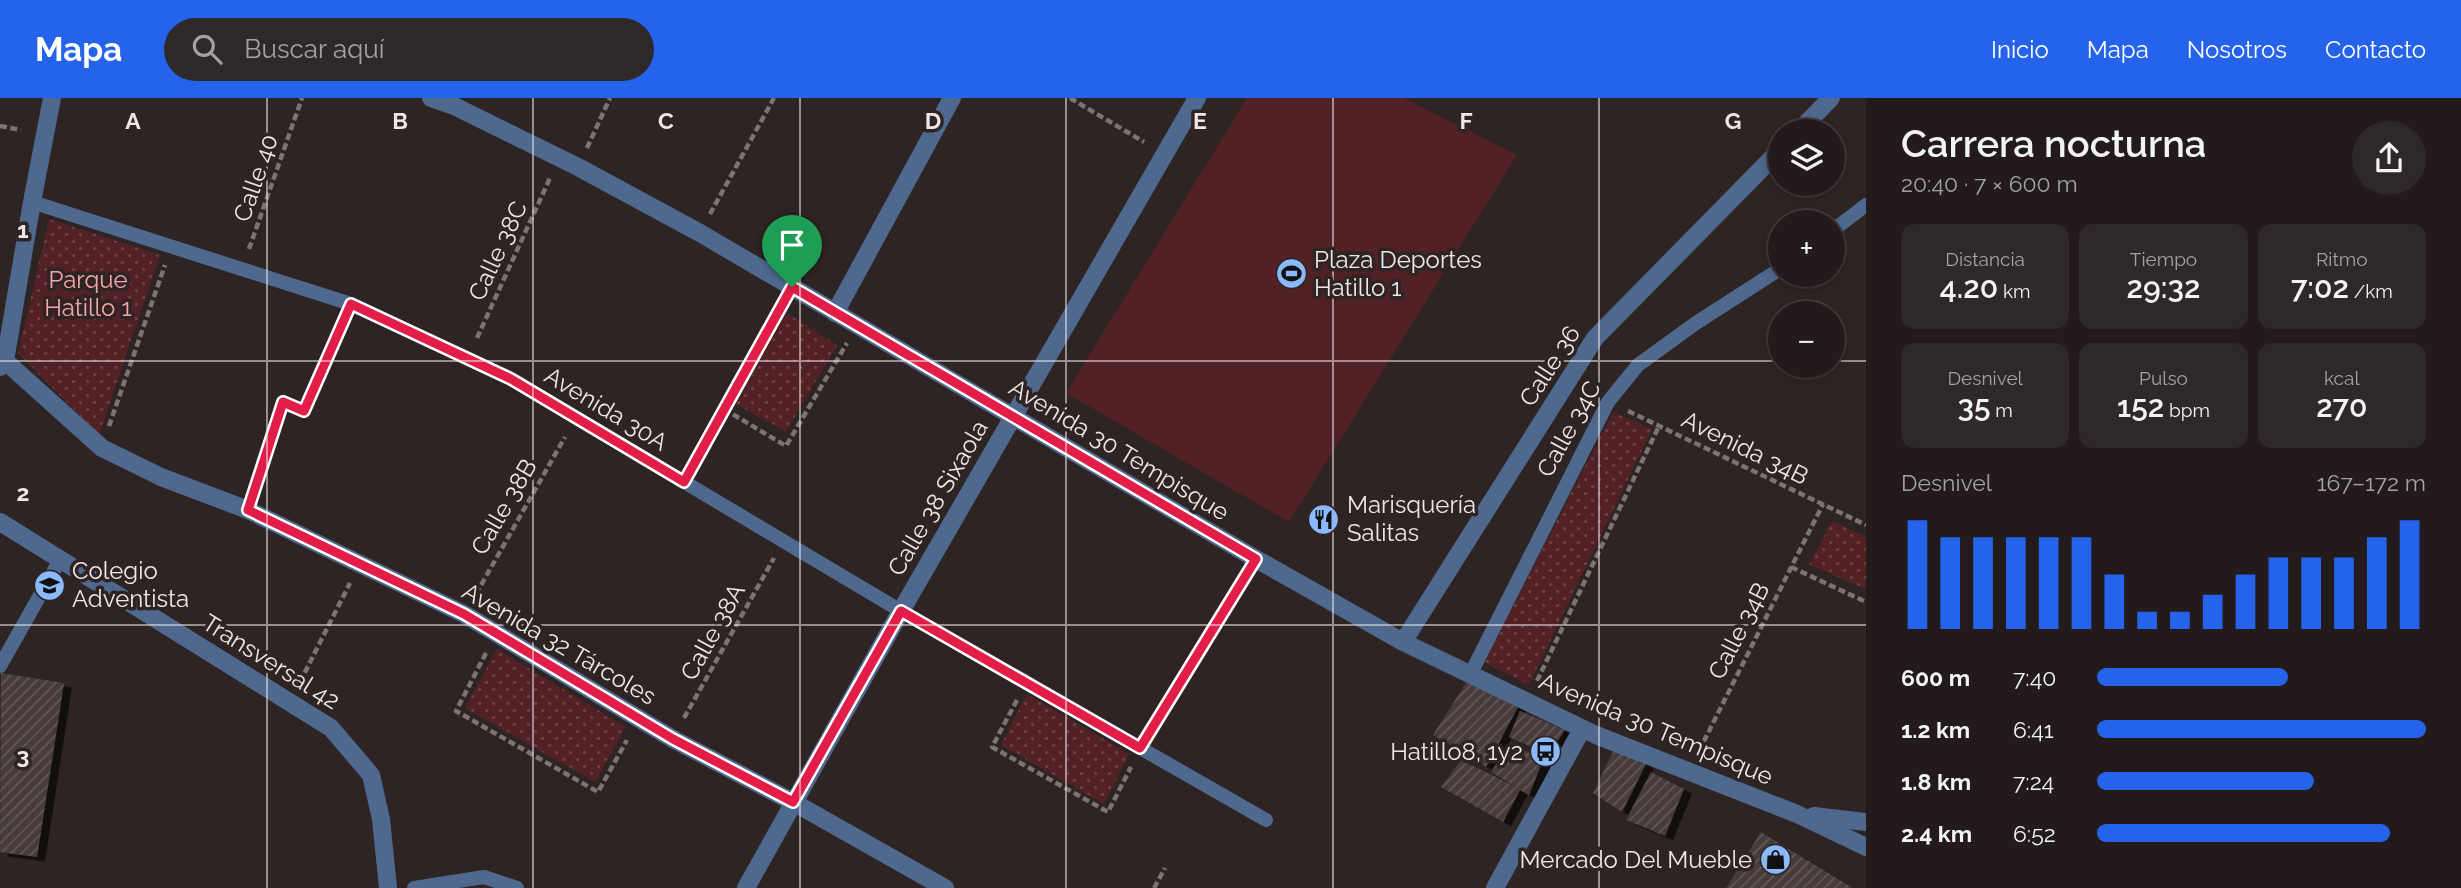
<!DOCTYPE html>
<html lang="es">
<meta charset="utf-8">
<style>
body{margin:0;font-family:Raleway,sans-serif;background:#2f2828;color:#f1f3f6;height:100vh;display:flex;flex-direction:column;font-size:26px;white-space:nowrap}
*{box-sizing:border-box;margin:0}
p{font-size:23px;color:#a3a1a3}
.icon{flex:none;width:38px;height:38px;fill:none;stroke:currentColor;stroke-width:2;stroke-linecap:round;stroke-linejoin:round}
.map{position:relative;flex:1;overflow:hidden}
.details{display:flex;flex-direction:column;background:#231b1b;width:595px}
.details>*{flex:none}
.controls{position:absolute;left:1768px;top:21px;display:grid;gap:14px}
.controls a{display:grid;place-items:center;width:77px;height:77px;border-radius:50%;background:#231b1b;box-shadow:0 4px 10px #0003,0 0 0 2px #40393a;font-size:35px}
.pin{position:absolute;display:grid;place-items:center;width:60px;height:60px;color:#fff;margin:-72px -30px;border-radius:50% 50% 50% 0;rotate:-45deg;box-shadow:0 0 7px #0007}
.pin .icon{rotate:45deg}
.round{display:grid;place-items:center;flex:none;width:74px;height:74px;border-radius:37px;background:#2f2828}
.summary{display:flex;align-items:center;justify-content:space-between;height:119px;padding:0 35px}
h1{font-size:38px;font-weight:600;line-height:52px}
.metrics{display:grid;grid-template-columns:repeat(3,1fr);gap:10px;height:119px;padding:7px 35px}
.metrics div{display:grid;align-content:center;border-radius:14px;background:#2f2828;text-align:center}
.metrics b{font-size:30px;font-weight:600}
.metrics small{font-size:19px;font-weight:400}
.metrics p{font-size:19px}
.chart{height:196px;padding:14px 35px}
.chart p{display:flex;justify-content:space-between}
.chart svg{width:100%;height:126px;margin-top:7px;stroke:#2563eb;stroke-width:6}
ul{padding:0 35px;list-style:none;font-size:23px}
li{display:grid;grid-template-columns:112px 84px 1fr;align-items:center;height:52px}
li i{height:18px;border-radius:9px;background:#2563eb}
header{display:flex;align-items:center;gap:42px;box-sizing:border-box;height:98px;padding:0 35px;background:#2563eb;color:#fff}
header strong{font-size:33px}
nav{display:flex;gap:38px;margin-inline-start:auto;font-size:24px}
.search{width:490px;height:63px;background:#2f2828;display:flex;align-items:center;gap:18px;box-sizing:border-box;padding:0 24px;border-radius:38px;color:#a3a1a3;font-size:26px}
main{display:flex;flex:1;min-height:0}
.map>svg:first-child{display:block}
</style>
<header>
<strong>Mapa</strong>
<div class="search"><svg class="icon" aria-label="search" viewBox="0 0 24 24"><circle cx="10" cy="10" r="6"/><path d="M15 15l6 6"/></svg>Buscar aquí</div>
<nav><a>Inicio</a><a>Mapa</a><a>Nosotros</a><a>Contacto</a></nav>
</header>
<main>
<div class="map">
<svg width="1866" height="790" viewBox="0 0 1866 790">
<defs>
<pattern id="green-dots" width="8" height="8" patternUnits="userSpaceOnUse" patternTransform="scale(1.75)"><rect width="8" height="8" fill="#522125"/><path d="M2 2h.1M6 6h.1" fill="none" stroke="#6b4145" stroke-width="1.8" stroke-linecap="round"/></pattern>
<pattern id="building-hatch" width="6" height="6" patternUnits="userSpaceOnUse" patternTransform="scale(1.75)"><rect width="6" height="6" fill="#473b3b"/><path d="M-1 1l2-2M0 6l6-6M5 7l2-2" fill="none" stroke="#625757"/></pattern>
<filter id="shadow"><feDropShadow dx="8" dy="4.5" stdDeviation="0" flood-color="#0009"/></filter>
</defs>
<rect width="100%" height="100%" fill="#2f2424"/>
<!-- green -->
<g fill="url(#green-dots)">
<path d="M49 121 160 157 99 337 18 255Z"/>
<path d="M787 215 837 247 786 334 736 306Z"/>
<path d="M1613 314 1652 331 1529 587 1484 564Z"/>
<path d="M1832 423 1866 439V491L1809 467Z"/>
<path d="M497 551 626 629 595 684 465 610Z"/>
<path d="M1027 596 1129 656 1104 706 1001 647Z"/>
</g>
<!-- pitch -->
<path fill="#522125" d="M1247 0H1403L1517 57 1289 424 1066 295Z"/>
<!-- building -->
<g fill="url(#building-hatch)" filter="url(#shadow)">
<path d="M1 575 64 585 37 759 0 754Z"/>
<path d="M1469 580 1519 607 1486 669 1433 637Z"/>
<path d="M1520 613 1565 632 1548 657 1509 639Z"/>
<path d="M1510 645 1543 662 1529 697 1520 692 1503 724 1441 689 1461 662 1516 689 1491 674Z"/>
<path d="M1615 650 1646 666 1622 714 1593 695Z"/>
<path d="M1651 674 1684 691 1665 738 1626 722Z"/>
<path d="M1761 734 1853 790H1726Z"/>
</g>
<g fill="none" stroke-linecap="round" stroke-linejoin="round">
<!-- path -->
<g stroke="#7c7373" stroke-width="4.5" stroke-dasharray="7 3.5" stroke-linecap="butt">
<path d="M1070 0 1144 44"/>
<path d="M0 28 21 32"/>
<path d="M587 50 610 0"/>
<path d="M710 116 774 0"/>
<path d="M249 151 302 0"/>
<path d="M477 240 550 80"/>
<path d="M724 311 786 348 847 245"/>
<path d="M1628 313 1866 427"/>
<path d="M109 328 165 167"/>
<path d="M694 366 782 208"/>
<path d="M255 389 283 304 305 313 343 226"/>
<path d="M1791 469 1866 504"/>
<path d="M476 496 565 339"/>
<path d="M486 555 456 613 598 694 627 642"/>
<path d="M1537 583 1659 328"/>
<path d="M300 584 350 485"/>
<path d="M1017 602 992 649 1108 714 1131 669"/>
<path d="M684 620 774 460"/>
<path d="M1151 634 1245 480"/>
<path d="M1699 653 1823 406"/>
<path d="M1154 790 1165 770"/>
</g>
<!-- service -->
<g stroke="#4e688e" stroke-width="14">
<path d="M32 104 351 206 511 281 901 513 1266 722"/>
<path d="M1832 133 1866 107"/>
<path d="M0 568 60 462"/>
<path d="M1471 575 1608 304 1638 267 1696 225 1780 171"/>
<path d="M414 790 484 779 517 790"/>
</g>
<!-- minor -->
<g stroke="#4e688e" stroke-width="18">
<path d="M431 0 454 8 578 69 700 135 1256 461 1403 544 1596 637 1797 716 1866 749"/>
<path d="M1799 33 1831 0"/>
<path d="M835 215 952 0"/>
<path d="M5 263 102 350 161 379 248 412 464 516 673 641 793 704 945 790"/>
<path d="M0 269 5 263 32 104 52 0"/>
<path d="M1403 544 1595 240 1780 52"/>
<path d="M1814 718 1866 724"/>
<path d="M746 790 901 513 1197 0"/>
<path d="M1495 790 1582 631"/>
</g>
<!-- tertiary -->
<path stroke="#4e688e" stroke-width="18" d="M0 424 331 630 371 677 381 721 388 790"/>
</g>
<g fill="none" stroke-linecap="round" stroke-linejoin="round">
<defs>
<path id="route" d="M792 189 1256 461 1140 650 901 513 793 704 673 641 464 516 248 412 283 304 304 313 351 206 511 281 684 384Z"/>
</defs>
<!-- route casing -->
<use href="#route" stroke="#fff" stroke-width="14"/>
<!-- route -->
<use href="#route" stroke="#e11d48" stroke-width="9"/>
</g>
<!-- grid -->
<path fill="none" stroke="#efe7e7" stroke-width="2" stroke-opacity="0.55" d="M267 0V790M533 0V790M800 0V790M1066 0V790M1333 0V790M1599 0V790M0 263H1780M1832 263H1866M0 527H1866"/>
<!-- icons -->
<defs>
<symbol id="stadium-disc" viewBox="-11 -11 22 22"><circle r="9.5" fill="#8abafc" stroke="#2f2424"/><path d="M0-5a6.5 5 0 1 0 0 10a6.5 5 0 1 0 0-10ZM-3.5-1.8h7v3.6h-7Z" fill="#111"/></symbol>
<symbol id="restaurant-disc" viewBox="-11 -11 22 22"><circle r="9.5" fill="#8abafc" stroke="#2f2424"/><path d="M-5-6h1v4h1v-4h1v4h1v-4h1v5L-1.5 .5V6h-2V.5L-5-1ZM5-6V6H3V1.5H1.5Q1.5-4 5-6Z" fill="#111"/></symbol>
<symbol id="university-disc" viewBox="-11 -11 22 22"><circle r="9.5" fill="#8abafc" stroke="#2f2424"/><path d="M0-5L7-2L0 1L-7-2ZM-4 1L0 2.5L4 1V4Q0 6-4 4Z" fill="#111"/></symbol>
<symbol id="bus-disc" viewBox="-11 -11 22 22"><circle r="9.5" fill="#8abafc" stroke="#2f2424"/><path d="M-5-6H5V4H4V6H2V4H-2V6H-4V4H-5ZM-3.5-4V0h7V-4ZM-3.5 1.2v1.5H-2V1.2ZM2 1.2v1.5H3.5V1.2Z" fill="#111"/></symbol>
<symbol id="shop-disc" viewBox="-11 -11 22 22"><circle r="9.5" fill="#8abafc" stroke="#2f2424"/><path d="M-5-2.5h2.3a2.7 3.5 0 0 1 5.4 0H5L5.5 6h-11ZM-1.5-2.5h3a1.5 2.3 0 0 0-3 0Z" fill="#111"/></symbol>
</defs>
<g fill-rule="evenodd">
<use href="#stadium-disc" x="1274" y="158" width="35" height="35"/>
<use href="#restaurant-disc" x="1306" y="404" width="35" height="35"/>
<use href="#university-disc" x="32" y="470" width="35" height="35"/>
<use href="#bus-disc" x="1528" y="636" width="35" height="35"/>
<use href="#shop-disc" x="1758" y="744" width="35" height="35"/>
</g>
<g text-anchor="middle" stroke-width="7" stroke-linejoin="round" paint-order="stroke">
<!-- street labels -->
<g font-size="24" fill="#efe7e7" stroke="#2f2424">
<text transform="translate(256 80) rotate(-71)" y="8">Calle 40</text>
<text transform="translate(498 153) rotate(-65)" y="8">Calle 38C</text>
<text transform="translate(1550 268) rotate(-57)" y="8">Calle 36</text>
<text transform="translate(606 311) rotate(31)" y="8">Avenida 30A</text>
<text transform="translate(1569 331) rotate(-61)" y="8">Calle 34C</text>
<text transform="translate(1745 350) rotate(26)" y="8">Avenida 34B</text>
<text transform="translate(1119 352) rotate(31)" y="8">Avenida 30 Tempisque</text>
<text transform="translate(938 400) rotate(-60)" y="8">Calle 38 Sixaola</text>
<text transform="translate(504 409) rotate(-60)" y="8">Calle 38B</text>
<text transform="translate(1739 533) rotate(-63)" y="8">Calle 34B</text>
<text transform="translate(713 534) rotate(-61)" y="8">Calle 38A</text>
<text transform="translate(559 546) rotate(30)" y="8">Avenida 32 Tárcoles</text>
<text transform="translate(271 564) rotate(32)" y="8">Transversal 42</text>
<text transform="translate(1656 631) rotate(23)" y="8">Avenida 30 Tempisque</text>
</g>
<!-- poi labels -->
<g font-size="24" fill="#efe7e7" stroke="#2f2424" text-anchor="start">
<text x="1314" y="170">Plaza Deportes<tspan x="1314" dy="28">Hatillo 1</tspan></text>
<text x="1347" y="415">Marisquería<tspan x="1347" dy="28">Salitas</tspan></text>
<text x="72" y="481">Colegio<tspan x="72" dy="28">Adventista</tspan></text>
<text x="1523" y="662" text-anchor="end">Hatillo8, 1y2</text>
<text x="1752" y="770" text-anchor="end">Mercado Del Mueble</text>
</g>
<!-- park labels -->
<g font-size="24" fill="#f6a5a7" stroke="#2f2424">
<text x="88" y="190">Parque<tspan x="88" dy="28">Hatillo 1</tspan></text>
</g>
</g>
<g font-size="23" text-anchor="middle" font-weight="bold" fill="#efe7e7" stroke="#2f2424" stroke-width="7" stroke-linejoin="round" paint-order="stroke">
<text x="133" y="31">A</text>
<text x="400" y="31">B</text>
<text x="666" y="31">C</text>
<text x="933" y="31">D</text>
<text x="1200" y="31">E</text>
<text x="1466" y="31">F</text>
<text x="1733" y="31">G</text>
<text x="23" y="140">1</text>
<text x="23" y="403">2</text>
<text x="23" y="666">3</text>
</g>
</svg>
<div class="controls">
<a><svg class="icon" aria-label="layers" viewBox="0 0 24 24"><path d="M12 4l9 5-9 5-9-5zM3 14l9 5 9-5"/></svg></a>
<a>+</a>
<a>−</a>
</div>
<div class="pin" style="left:792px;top:189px;background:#1e9e55"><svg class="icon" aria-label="arrive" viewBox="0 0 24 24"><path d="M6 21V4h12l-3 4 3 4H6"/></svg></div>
</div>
<section class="details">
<div class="summary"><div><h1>Carrera nocturna</h1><p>20:40 · 7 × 600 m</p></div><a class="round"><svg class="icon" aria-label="share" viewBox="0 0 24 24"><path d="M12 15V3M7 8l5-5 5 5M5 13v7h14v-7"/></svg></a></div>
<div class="metrics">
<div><p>Distancia</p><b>4.20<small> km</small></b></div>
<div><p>Tiempo</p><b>29:32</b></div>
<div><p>Ritmo</p><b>7:02<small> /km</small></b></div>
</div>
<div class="metrics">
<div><p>Desnivel</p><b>35<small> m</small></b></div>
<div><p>Pulso</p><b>152<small> bpm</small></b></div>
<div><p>kcal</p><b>270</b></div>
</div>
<div class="chart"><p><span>Desnivel</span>167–172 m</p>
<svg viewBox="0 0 160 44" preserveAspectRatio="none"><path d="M5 44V6M15 44V12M25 44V12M35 44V12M45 44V12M55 44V12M65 44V25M75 44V38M85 44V38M95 44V32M105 44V25M115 44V19M125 44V19M135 44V19M145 44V12M155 44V6"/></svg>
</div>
<ul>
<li><b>600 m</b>7:40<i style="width:58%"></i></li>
<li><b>1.2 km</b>6:41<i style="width:100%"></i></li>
<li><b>1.8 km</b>7:24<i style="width:66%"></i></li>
<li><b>2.4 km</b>6:52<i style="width:89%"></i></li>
</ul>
</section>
</main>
